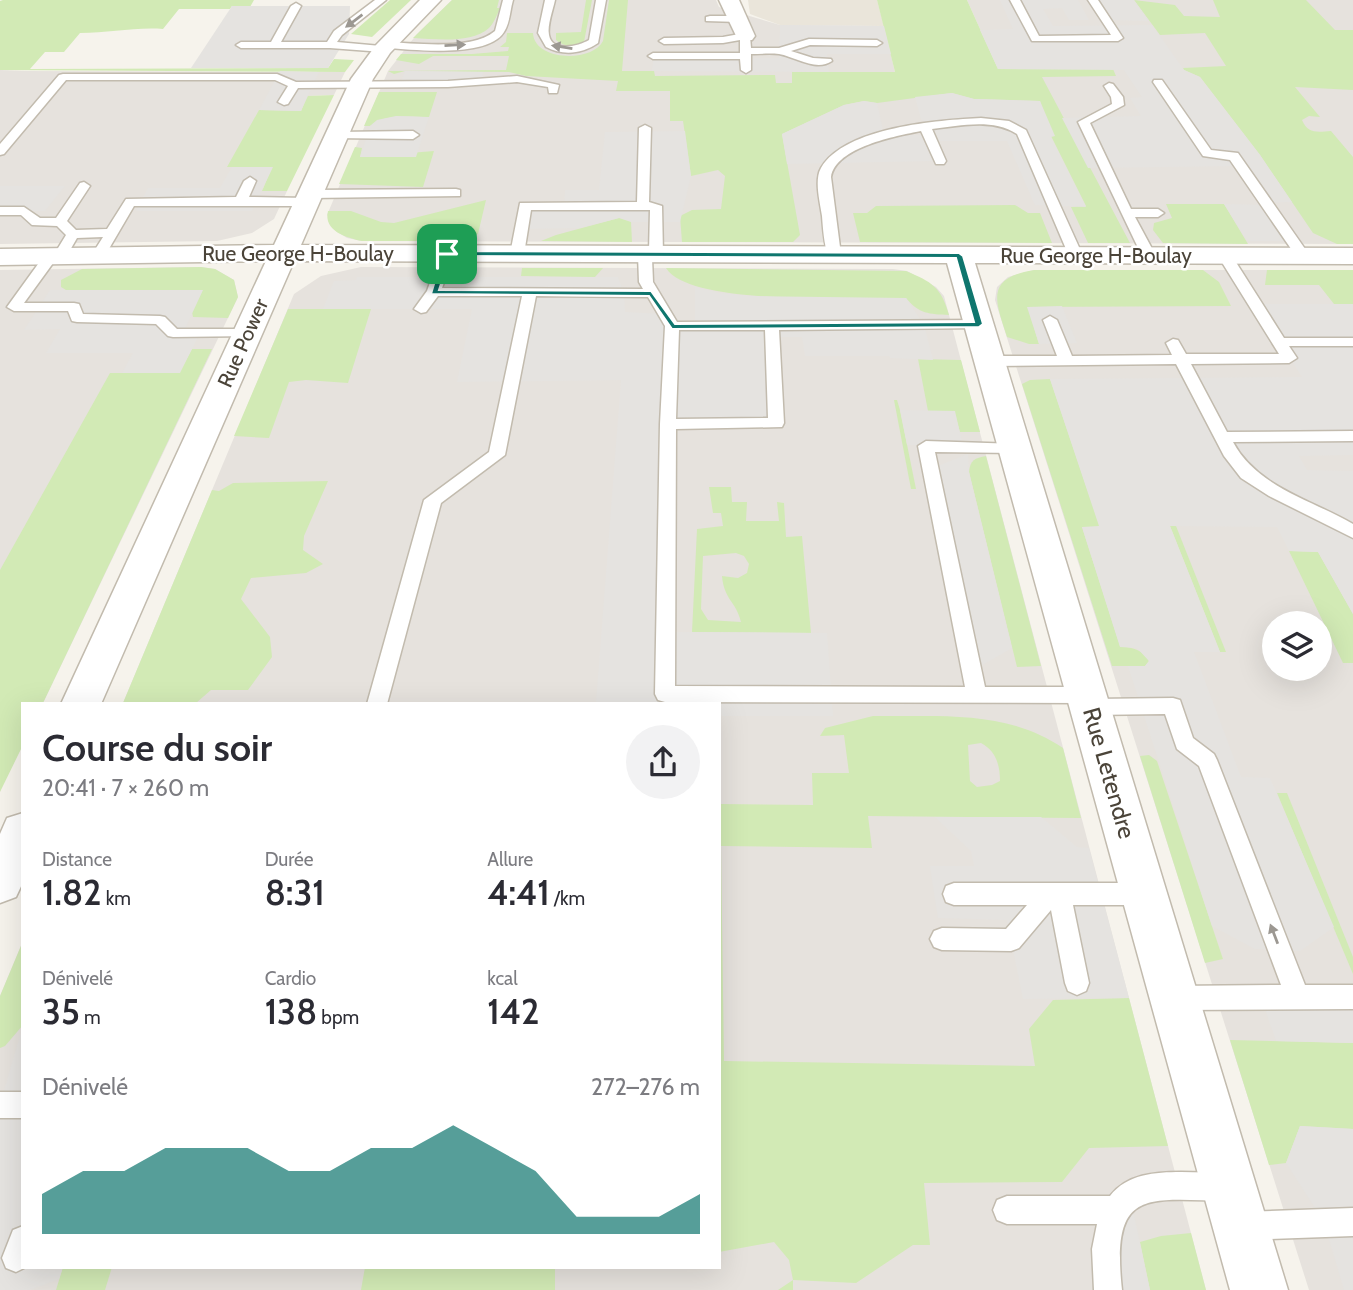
<!DOCTYPE html>
<html lang="fr">
<meta charset="utf-8">
<style>
body{margin:0;font-family:Cabin,sans-serif;background:#f2f2f3;color:#2b2b33;height:100vh;display:flex;flex-direction:column;font-size:26px;white-space:nowrap}
*{box-sizing:border-box;margin:0}
p{font-size:23px;color:#7c7c81}
.icon{flex:none;width:38px;height:38px;fill:none;stroke:currentColor;stroke-width:2;stroke-linecap:round;stroke-linejoin:round}
.map{position:relative;flex:1;overflow:hidden}
.sheet{position:absolute;left:21px;top:702px;width:700px;height:567px;display:flex;flex-direction:column;background:#fff;border-radius:0px;box-shadow:0 7px 28px #0002}
.sheet>*{flex:none}
.controls{position:absolute;left:1262px;top:611px;display:grid;gap:14px}
.controls a{display:grid;place-items:center;width:70px;height:70px;border-radius:50%;background:#fff;box-shadow:0 7px 28px #0002;font-size:35px}
.pin{position:absolute;display:grid;place-items:center;width:60px;height:60px;color:#fff;margin:-30px;border-radius:14px;box-shadow:0 4px 10px #0006}
.round{display:grid;place-items:center;flex:none;width:74px;height:74px;border-radius:37px;background:#f2f2f3}
.overview{display:flex;align-items:center;justify-content:space-between;height:119px;padding:0 21px}
h1{font-size:38px;font-weight:600;line-height:52px}
.metrics{display:grid;grid-template-columns:repeat(3,1fr);gap:10px;height:119px;padding:7px 21px}
.metrics div{display:grid;align-content:center}
.metrics b{font-size:35px;font-weight:600}
.metrics small{font-size:19px;font-weight:400}
.metrics p{font-size:19px}
.chart{height:196px;padding:14px 21px}
.chart p{display:flex;justify-content:space-between}
.chart svg{width:100%;height:126px;margin-top:7px;fill:#0f766e;opacity:.7}
.map>svg:first-child{display:block}
</style>
<div class="map">
<svg width="1353" height="1290" viewBox="0 0 1353 1290">
<rect width="100%" height="100%" fill="#f6f3ec"/>
<!-- residential -->
<path fill="#eae5da" d="M748 0H877L884 26 780 25 750 14Z"/>
<!-- industrial -->
<g fill="#e6e2dd" fill-rule="evenodd">
<path d="M452 0H716L719 7 780 25 884 26 895 72H793L792 75 1001 76 967 0H1353V244L362 241 347 238 336 231 327 215 388 71 417 34Z"/>
<path d="M0 70 25 71 345 72 334 95 308 96 301 111H259L228 167H273L263 189 287 191 274 219 252 233 217 241 0 244Z"/>
<path d="M201 267 215 269 234 280 238 297 43 703 23 704 0 792V270Z"/>
<path d="M361 267 893 269 907 271 936 287 944 296 949 315 1206 1290H0V996L23 941V1267H719V704L123 703 294 294 321 276Z"/>
<path d="M1034 270H1353V1290H1309L995 300 997 287 1008 277ZM1274 623H1320V668H1274Z"/>
</g>
<!-- green -->
<g fill="#d2eab5" fill-rule="evenodd">
<path d="M3 0H254L250 7 232 6 230 9H179L163 29C135 27 109 33 80 33L64 52H45L30 69 328 68 334 59 354 60 345 72 0 70V1Z"/>
<path d="M390 0H411L372 37 351 34Z"/>
<path d="M452 0H499L497 8H500C497 15 494 23 489 28 471 44 436 39 413 38Z"/>
<path d="M586 0H592L584 42C574 46 565 48 556 40V33L581 32Z"/>
<path d="M609 0H628L622 71H654L655 76 775 75 776 83H792V72H895L877 0H967L998 69H1113L1116 76 1042 77 1130 243H1088L1071 207 1086 206 1051 136 1040 101 974 99 952 93 877 103 864 101 844 105 782 134 800 235 793 242H682L680 216 692 210 721 209 725 176 718 170 691 176 683 121H670V91H616L618 81 526 76 509 72 405 71 394 74 388 71 506 70 509 56H433L419 64 396 60 401 54H472L508 51 509 47H500L506 42 507 33H533C534 61 592 63 603 41Z"/>
<path d="M1134 0 1175 5 1184 16 1220 17 1213 0H1306L1335 30H1353V90L1295 87 1320 117 1309 116 1302 120C1308 134 1317 132 1331 131L1353 157V244H1337L1313 233 1260 155 1200 77 1184 70 1183 68 1226 66 1205 33 1160 35Z"/>
<path d="M379 92H437L429 117C410 117 385 113 370 126H364Z"/>
<path d="M334 95 287 191H262L272 167H227L259 110 301 111 307 96Z"/>
<path d="M355 147 362 148 360 157 434 151 423 187 339 184Z"/>
<path d="M486 200 478 234 465 241H362C347 238 323 231 328 211H351L381 222 394 223Z"/>
<path d="M1166 204H1224L1248 244 1163 243 1153 230 1154 223 1172 218Z"/>
<path d="M1015 205 1028 213H1040L1052 243 860 242 853 213H867L876 206Z"/>
<path d="M619 218H627L631 222 632 242 541 241 556 235Z"/>
<path d="M201 267 215 269 234 280 238 297 228 318 193 317 192 312 202 291 66 290 61 287V280L82 269Z"/>
<path d="M522 268H603L595 277 521 276Z"/>
<path d="M666 268 906 271C932 282 941 287 949 315 929 314 919 314 906 298 860 297 690 307 666 268Z"/>
<path d="M1034 270H1203L1219 282 1231 306 1028 307 1039 344H1029L1007 337C995 300 985 278 1034 270Z"/>
<path d="M1267 270H1353V304H1334L1319 285H1265Z"/>
<path d="M288 309H371L348 383 306 380 289 382 269 438 234 436Z"/>
<path d="M192 349H212L43 703 23 704V745L0 792V570L110 373H179Z"/>
<path d="M918 359 961 360 980 432H960L954 411H928Z"/>
<path d="M1050 379 1100 527H1082L1120 646C1133 648 1142 649 1149 661L1145 666H1112L1022 384 1030 380Z"/>
<path d="M894 400H897L900 410 916 489H911Z"/>
<path d="M986 456 1041 666 1017 667 969 472C970 460 975 458 986 456Z"/>
<path d="M328 481 304 536 303 550 323 564 306 573 251 578 241 599 270 637 272 657 248 690H211L196 703H123L212 490 219 491 233 483Z"/>
<path d="M709 487H731L732 502H747L746 521H779L777 502 784 503 786 537 802 536 811 633 692 632 697 529 723 526 721 513H713ZM736 553 744 556 749 564 747 573 738 578 722 576C724 600 736 601 741 622L708 620 701 609 703 556Z"/>
<path d="M1170 526H1176L1226 652H1220Z"/>
<path d="M1289 551 1318 552 1353 614V663H1343Z"/>
<path d="M873 716C940 717 1005 709 1063 748L1081 818 868 816 872 848 721 846 724 1061 1035 1066 1029 1029 1053 1000 1129 998 1168 1146 1089 1148 1062 1182 924 1183 930 1245H913L856 1283 793 1280V1290H778L793 1280 789 1260 774 1242 719 1252V804L813 805 812 773H849L844 735 820 736 825 728ZM981 743C996 751 1000 765 1000 781L992 785 977 787 970 781 968 745Z"/>
<path d="M1149 755 1157 761 1223 959 1205 963 1140 756Z"/>
<path d="M1277 793H1287L1353 957V974Z"/>
<path d="M23 941V1025L5 1046 0 1048V996Z"/>
<path d="M1230 1040 1353 1043V1129L1300 1126 1286 1163 1269 1165Z"/>
<path d="M1191 1233 1206 1290H1150L1140 1242 1161 1236Z"/>
<path d="M63 1267H112L105 1290H56Z"/>
<path d="M365 1267H555V1290H361Z"/>
</g>
<!-- parking -->
<g fill="#e5e3e0">
<path d="M1000 0H1078L1089 20H1069L1062 8 1043 9 1053 26 1152 25 1184 70 1200 77 1260 155 1292 202 1266 203 1240 166 1088 168 1062 118 1141 116 1130 98 1142 97 1124 70 998 69 980 30 1013 29Z"/>
<path d="M1093 0H1134L1149 21 1106 20Z"/>
<path d="M232 6H350L349 34 328 68H191Z"/>
<path d="M780 25 884 26 891 54H827L829 72 652 71 654 52 746 53V58H779Z"/>
<path d="M280 71 319 72 301 111 259 110Z"/>
<path d="M405 71 483 72 482 80 400 84Z"/>
<path d="M952 93 974 99 1040 101 1055 136 1051 137 1086 207 1035 205 1007 141H938L929 126 921 119 915 97Z"/>
<path d="M864 101 877 103 884 135H922L932 161 787 164 782 134 844 105Z"/>
<path d="M396 116 429 117 416 157H360L370 126 377 120Z"/>
<path d="M685 131 691 176 680 222H631L619 218 580 228 522 229 525 206H564L565 190H599L605 132Z"/>
<path d="M232 167H273L252 211H136L148 188H220Z"/>
<path d="M0 186H65L45 211H0Z"/>
<path d="M1224 204 1267 205 1292 241H1247Z"/>
<path d="M357 277H618L624 293 625 312 664 314 673 326H695V287L719 293 752 296 906 298 924 325 933 360 890 358 889 356H805L802 337H774L776 423 669 424 666 632 827 633 833 716H719V704L596 703 621 380 457 382 472 309H323L334 281 356 280Z"/>
<path d="M50 290H203L183 333H200L180 373H122L133 353H46L60 329 24 330Z"/>
<path d="M1255 304H1353V455L1299 456 1307 470 1353 471V614L1318 552 1289 551 1277 527 1170 526 1220 652H1194L1241 777 1270 778 1334 927 1300 951 1255 949 1212 926 1128 666H1145L1149 661 1137 648 1120 647 1082 527 1099 526 1050 379 1302 377Z"/>
<path d="M1062 306 1077 343 1039 344 1027 307Z"/>
<path d="M900 410 955 411 963 446 907 445Z"/>
<path d="M968 454 969 472 1012 648 972 671 930 469Z"/>
<path d="M935 817H1041L1077 847 1089 848 1129 998 1023 999 1007 920 938 918 930 866H974L971 851Z"/>
<path d="M1353 997V1043L1276 1041 1261 998Z"/>
<path d="M23 1026V1267H63L59 1279 30 1290H0V1104Z"/>
<path d="M1300 1126 1353 1129V1290H1344L1324 1222 1286 1163Z"/>
<path d="M1130 1196 1150 1290H1108Z"/>
</g>
<g fill="none" stroke-linecap="round" stroke-linejoin="round">
<defs>
<g id="lane">
<path d="M375 0H386L342 35 337 42 381 46 386 42C416 43 471 51 495 31L503 0H513C510 10 510 23 504 32 488 58 415 50 388 48L383 52 330 48H241L236 45 241 42H271L291 6 296 3 301 6 281 42H327L334 31Z"/>
<path d="M545 0H555C553 10 547 25 549 35 552 53 579 46 589 40L596 0H606L598 43C582 54 563 56 546 47L538 33Z"/>
<path d="M1010 0H1020L1039 36 1111 35 1088 0H1098L1123 38 1118 41H1032Z"/>
<path d="M710 16H739L744 19 739 22 706 21V17Z"/>
<path d="M745 33 750 36 751 48H779L809 39 877 40 882 43 877 46 810 45 791 51 813 58 831 59 832 61C816 72 796 57 779 54 770 53 760 54 751 54V70L746 73 741 70 740 59H653L648 56 653 53H740V40L723 43 664 44 659 41 664 38 723 37Z"/>
<path d="M63 74H277L296 82 448 81 517 76 559 85 557 93H549L548 87 517 82 448 87 298 88 288 104 284 105 278 102 288 86 275 80H66L4 154 0 155V144L59 75Z"/>
<path d="M1154 80H1162L1211 150 1238 153 1310 256 1308 259H1298L1230 160 1203 156 1153 82Z"/>
<path d="M1109 83 1113 84 1123 97 1124 105 1090 123 1131 209H1158L1164 213 1158 217H1135L1156 256 1149 260 1142 256 1078 122 1112 104 1111 97 1104 86Z"/>
<path d="M981 118 1009 121 1026 130 1083 256 1081 259H1071L1069 256 1017 134C992 118 960 126 932 129L946 161 944 164H936L921 131C896 136 836 147 831 177L841 255 834 259 829 258C824 246 823 229 822 216 820 202 814 180 821 168 845 127 939 120 981 118Z"/>
<path d="M645 125 651 128 649 202 662 206 663 255 661 258H652L653 282 677 322 979 320 986 324 979 328 779 330 784 423 782 427 676 429 675 686 965 687 918 446 926 441 1021 444 1023 448 1021 452 1015 453 935 452 985 687H1087L1094 689 1097 695 1095 699 1173 698 1180 700 1193 738 1214 754 1217 760 1305 985H1353V1009L1175 1010 1166 1007 1163 998 1166 989 1175 986 1281 985 1199 766 1177 749 1165 714 1090 715 1083 713 1080 707 1082 703 665 702 658 700 655 694 660 424 665 326 648 297 536 296 505 455 441 503 387 704H367L424 500 489 452 522 296H438L426 312 421 313 414 309 427 291 440 254 447 250 454 254 442 288 643 289 639 282 638 255 640 252H649L650 210H531L524 254 517 258 510 254 520 203 637 202 639 128ZM679 330H765L768 418 676 419Z"/>
<path d="M337 132 413 131 419 135 413 139 333 138 331 136Z"/>
<path d="M250 177 256 181 249 197 307 198 313 202 307 206H134L103 259H93L91 256 103 237 77 238 65 259H56L24 303H74L79 304 83 314 160 316 165 317 177 329H247L254 333 252 336 173 337 168 336 156 324 77 322 72 321 68 311H14L7 307 46 253H55L66 235 57 226 32 225 21 215H0V207H24L40 218H56L80 183 84 182 90 186 67 221 76 230 107 229 126 199 236 197 244 181Z"/>
<path d="M456 189 460 190V196L311 198 305 194 311 190Z"/>
<path d="M1225 252 1232 256 1284 338H1353V346H1289L1297 358 1289 363 1191 364 1227 432 1353 431V441L1233 442C1257 487 1312 500 1353 524V538L1269 496 1241 478 1224 456 1176 364 990 366 982 361 990 356H1057L1043 320 1050 316 1057 320 1072 356 1172 355 1166 343 1173 339 1178 340 1186 354H1279L1218 256Z"/>
<path d="M954 883H1145L1153 886 1156 894 1153 902 1145 905H1073L1089 983 1086 991 1077 995 1068 991 1065 983 1051 910 1019 948 1011 951 942 950 934 947 930 939 934 931 942 928 1006 929 1027 905H954L946 902 943 894 946 886Z"/>
<rect x="0" y="1092" width="23" height="26"/>
<path d="M1181 1172 1228 1173 1238 1177 1242 1187 1238 1197 1228 1201C1145 1199 1111 1188 1122 1290H1094L1092 1249 1097 1224H1007L997 1220 993 1210 997 1200 1007 1196H1110C1127 1174 1155 1172 1181 1172Z"/>
<path d="M1353 1208V1236L1242 1240 1232 1236 1228 1226 1232 1216 1242 1212Z"/>
<path d="M23 1226V1267H26L16 1272 6 1268 2 1258 13 1230Z"/>
</g>
<g id="street">
<path d="M420 0H441L390 53 373 79 301 245 1353 248V264L975 263 1288 1290H1230L947 263 294 261 101 704H61L266 261 0 265V249L274 245 351 79 376 45Z"/>
<path d="M719 0H739L755 36 752 40H738Z"/>
<path d="M23 813V882L16 897 0 903V834L7 818Z"/>
</g>
</defs>
<!-- lane casing -->
<use href="#lane" stroke="#c2bbae" stroke-width="3"/>
<!-- street casing -->
<use href="#street" stroke="#c2bbae" stroke-width="3"/>
<!-- lane -->
<use href="#lane" fill="#fff" fill-rule="evenodd"/>
<!-- street -->
<use href="#street" fill="#fff" fill-rule="evenodd"/>
</g>
<!-- one-way arrows -->
<defs><path id="oneway-solid" d="M-6-.8H1V-3.2L6.5 0L1 3.2V.8H-6Z" transform="scale(1.75)"/></defs>
<g fill="#9c9892">
<use href="#oneway-solid" transform="translate(354 21) rotate(143)"/>
<use href="#oneway-solid" transform="translate(455 45) rotate(-3)"/>
<use href="#oneway-solid" transform="translate(562 47) rotate(-171)"/>
<use href="#oneway-solid" transform="translate(1274 934) rotate(-111)"/>
</g>
<!-- route -->
<path fill="#0f766e" stroke="#fff" stroke-width="2" fill-rule="evenodd" d="M447 251 959 253 963 256 983 324 979 327 672 329 649 296 431 294 443 254ZM450 256 956 258 974 322 675 324 651 291 439 290Z"/>
<g text-anchor="middle" stroke-width="5" stroke-linejoin="round" paint-order="stroke">
<!-- far-street labels -->
<g font-size="21" fill="#4b4439" stroke="#fff">
<text x="298" y="261">Rue George H-Boulay</text>
<text x="1096" y="263">Rue George H-Boulay</text>
<text transform="translate(243 343) rotate(-66)" y="7">Rue Power</text>
</g>
<!-- street labels -->
<g font-size="24" fill="#4b4439" stroke="#fff">
<text transform="translate(1109 773) rotate(74)" y="8">Rue Letendre</text>
</g>
</g>
</svg>
<div class="controls">
<a><svg class="icon" aria-label="layers" viewBox="0 0 24 24"><path d="M12 4l9 5-9 5-9-5zM3 14l9 5 9-5"/></svg></a>
</div>
<div class="pin" style="left:447px;top:254px;background:#1e9e55"><svg class="icon" aria-label="arrive" viewBox="0 0 24 24"><path d="M6 21V4h12l-3 4 3 4H6"/></svg></div>
<section class="sheet">
<div class="overview"><div><h1>Course du soir</h1><p>20:41 · 7 × 260 m</p></div><a class="round"><svg class="icon" aria-label="share" viewBox="0 0 24 24"><path d="M12 15V3M7 8l5-5 5 5M5 13v7h14v-7"/></svg></a></div>
<div class="metrics">
<div><p>Distance</p><b>1.82<small> km</small></b></div>
<div><p>Durée</p><b>8:31</b></div>
<div><p>Allure</p><b>4:41<small> /km</small></b></div>
</div>
<div class="metrics">
<div><p>Dénivelé</p><b>35<small> m</small></b></div>
<div><p>Cardio</p><b>138<small> bpm</small></b></div>
<div><p>kcal</p><b>142</b></div>
</div>
<div class="chart"><p><span>Dénivelé</span>272–276 m</p>
<svg viewBox="0 0 160 44" preserveAspectRatio="none"><path d="M0 44V30L10 22L20 22L30 14L40 14L50 14L60 22L70 22L80 14L90 14L100 6L110 14L120 22L130 38L140 38L150 38L160 30V44z"/></svg>
</div>
</section>
</div>
